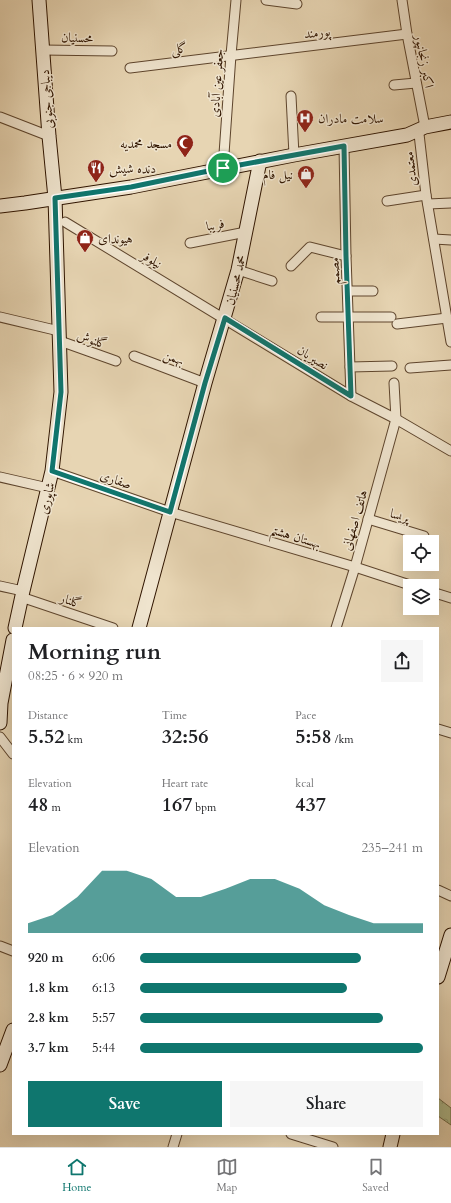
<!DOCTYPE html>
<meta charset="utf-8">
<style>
body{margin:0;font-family:Cardo,Amiri,serif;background:#f6f6f6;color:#202124;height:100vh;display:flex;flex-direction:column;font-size:15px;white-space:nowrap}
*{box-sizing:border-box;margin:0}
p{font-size:13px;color:#757577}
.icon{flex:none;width:22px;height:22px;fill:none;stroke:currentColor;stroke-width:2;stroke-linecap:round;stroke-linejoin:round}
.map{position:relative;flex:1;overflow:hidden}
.panel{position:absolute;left:12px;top:627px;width:427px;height:508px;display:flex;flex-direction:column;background:#fff;border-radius:0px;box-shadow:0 4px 16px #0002}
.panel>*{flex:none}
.tools{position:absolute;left:403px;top:535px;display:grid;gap:8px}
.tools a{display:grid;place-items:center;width:36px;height:36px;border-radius:0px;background:#fff;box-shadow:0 4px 16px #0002;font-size:20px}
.pin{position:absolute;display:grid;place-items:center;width:34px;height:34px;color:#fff;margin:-17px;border:2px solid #fff;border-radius:50%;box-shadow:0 1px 4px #0007}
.round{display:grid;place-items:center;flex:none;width:42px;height:42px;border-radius:0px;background:#f6f6f6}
.overview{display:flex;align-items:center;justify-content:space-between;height:68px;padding:0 16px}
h1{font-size:22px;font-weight:700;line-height:30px}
.figures{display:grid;grid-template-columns:repeat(3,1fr);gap:6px;height:68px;padding:4px 16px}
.figures div{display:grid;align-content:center}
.figures b{font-size:20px;font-weight:700}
.figures small{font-size:11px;font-weight:400}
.figures p{font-size:11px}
.chart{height:112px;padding:8px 16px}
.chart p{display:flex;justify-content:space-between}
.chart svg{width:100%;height:72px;margin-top:4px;fill:#0f766e;opacity:.7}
.cta{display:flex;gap:8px;margin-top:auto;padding:8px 16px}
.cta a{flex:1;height:46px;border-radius:0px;background:#0f766e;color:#fff;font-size:16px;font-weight:700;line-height:46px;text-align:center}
.cta a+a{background:#f6f6f6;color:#202124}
ul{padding:0 16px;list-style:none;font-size:13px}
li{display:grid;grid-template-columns:64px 48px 1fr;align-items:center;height:30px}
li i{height:10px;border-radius:5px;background:#0f766e}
.tab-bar{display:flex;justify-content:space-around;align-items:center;height:56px;border-top:1px solid #e0e0e0;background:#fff;font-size:11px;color:#757577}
.tab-bar a{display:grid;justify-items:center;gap:2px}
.tab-bar .active{color:#0f766e}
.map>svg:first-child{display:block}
</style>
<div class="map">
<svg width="451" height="1147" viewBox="0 0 451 1147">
<defs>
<pattern id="forest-crowns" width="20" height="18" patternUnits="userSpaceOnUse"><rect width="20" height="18" fill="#b2be8f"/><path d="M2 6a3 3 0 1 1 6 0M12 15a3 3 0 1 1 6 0" fill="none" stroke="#99a27a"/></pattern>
</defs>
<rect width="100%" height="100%" fill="#e7d5b3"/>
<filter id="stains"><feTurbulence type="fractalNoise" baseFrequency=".005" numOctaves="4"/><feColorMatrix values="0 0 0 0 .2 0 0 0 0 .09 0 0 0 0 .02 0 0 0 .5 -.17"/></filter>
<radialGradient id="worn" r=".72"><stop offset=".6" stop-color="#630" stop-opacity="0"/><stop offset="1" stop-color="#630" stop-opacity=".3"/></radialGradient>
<!-- forest -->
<path fill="url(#forest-crowns)" stroke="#716a48" d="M438 1098 451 1108V1125L438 1116Z"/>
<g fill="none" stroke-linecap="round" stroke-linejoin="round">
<defs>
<g id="street">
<path d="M266 0 297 4"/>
<path d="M402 0 407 34 425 127"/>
<path d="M43 50 112 51"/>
<path d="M130 68 407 34"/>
<path d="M394 85 416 83"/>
<path d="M291 96 294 155"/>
<path d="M0 117 49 136"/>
<path d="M419 134 426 195 451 342"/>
<path d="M344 146 346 256 351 396"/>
<path d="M223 168 231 55 236 0"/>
<path d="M387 201 426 195"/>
<path d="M428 204 451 203"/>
<path d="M65 222 351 396 396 419 451 451"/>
<path d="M434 239 451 240"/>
<path d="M190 243 246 232"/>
<path d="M291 266 310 247 346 256"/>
<path d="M238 270 272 281"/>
<path d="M348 291H373"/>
<path d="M0 317 59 331"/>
<path d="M321 317H391"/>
<path d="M397 324 447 318"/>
<path d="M60 341 116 361"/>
<path d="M134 356 205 383"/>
<path d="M350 367 392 366"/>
<path d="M410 368 451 365"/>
<path d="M52 471 170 512 355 567 413 586"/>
<path d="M0 477 48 488"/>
<path d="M368 519 424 536"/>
<path d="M0 586 23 591"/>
<path d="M432 592 451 598"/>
<path d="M21 597 113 628"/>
<path d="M336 628 355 567 396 419 394 383"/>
<path d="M438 729 451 733"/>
<path d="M0 737 13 754"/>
<path d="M438 890 451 896"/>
<path d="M0 946 13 951"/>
<path d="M291 1134 333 1147"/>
<path d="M173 1147 177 1134"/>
</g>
<g id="secondary">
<path d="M0 206 25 203 131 187 294 155 407 135 425 127 451 122"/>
<path d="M15 628 23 591 52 471 61 392 55 198 49 136 39 0"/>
<path d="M139 628 205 383 238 270 260 161"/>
<path d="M0 723 1 703 13 640"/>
<path d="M438 977 451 935"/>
<path d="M0 1065 13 1030"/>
<path d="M390 1147 393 1134"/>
</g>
</defs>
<!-- street casing -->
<use href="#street" stroke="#5e452d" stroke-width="11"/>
<!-- secondary casing -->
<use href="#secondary" stroke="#301500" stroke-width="15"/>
<!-- street -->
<use href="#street" stroke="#efe4ce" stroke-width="9"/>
<!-- secondary -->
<use href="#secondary" stroke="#efe4ce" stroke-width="13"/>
</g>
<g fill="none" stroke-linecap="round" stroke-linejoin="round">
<defs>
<path id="route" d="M344 146 346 256 351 396 225 318 205 383 170 512 52 471 61 392 55 198 131 187 223 168Z"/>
</defs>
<!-- route casing -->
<use href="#route" stroke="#fff" stroke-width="8"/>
<!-- route -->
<use href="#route" stroke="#0f766e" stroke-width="5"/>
</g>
<!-- icons -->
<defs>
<symbol id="hospital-pin" viewBox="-11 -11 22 30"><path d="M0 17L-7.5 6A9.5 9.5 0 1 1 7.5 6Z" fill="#8f2418" stroke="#efe4ce"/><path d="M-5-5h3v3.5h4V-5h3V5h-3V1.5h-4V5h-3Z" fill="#fff"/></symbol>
<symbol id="mosque-pin" viewBox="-11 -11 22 30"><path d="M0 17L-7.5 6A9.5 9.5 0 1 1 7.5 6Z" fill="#8f2418" stroke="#efe4ce"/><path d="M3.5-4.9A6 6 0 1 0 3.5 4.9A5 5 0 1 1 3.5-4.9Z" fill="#fff"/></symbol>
<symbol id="restaurant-pin" viewBox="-11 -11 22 30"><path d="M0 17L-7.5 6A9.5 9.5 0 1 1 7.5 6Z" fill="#8f2418" stroke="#efe4ce"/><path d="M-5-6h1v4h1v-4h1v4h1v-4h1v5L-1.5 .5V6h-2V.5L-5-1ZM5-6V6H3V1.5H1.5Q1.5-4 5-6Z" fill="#fff"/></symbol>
<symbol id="shop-pin" viewBox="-11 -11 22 30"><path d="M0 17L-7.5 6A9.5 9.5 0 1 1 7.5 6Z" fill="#8f2418" stroke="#efe4ce"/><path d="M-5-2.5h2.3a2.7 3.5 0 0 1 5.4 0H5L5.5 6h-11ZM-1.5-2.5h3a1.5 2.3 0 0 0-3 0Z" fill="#fff"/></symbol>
</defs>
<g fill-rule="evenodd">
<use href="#hospital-pin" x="295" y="108" width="20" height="27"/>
<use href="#mosque-pin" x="175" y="133" width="20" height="27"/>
<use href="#restaurant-pin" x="86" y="158" width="20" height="27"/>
<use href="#shop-pin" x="296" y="164" width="20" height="27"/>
<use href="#shop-pin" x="75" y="228" width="20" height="27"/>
</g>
<g text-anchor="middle" stroke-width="3" stroke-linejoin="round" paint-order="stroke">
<!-- street labels -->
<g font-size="13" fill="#301500" stroke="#efe4ce">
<text transform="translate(317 32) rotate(-7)" y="5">پورمند</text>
<text transform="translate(77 37) rotate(1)" y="5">محسنیان</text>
<text transform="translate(179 48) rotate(-7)" y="5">گلی</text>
<text transform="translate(425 61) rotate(79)" y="5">اکبر زنجانپور</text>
<text transform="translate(216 83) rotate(-86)" y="5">جعفر عین آبادی</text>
<text transform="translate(46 99) rotate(-94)" y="5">دیباجی جنوبی</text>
<text transform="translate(410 169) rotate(-97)" y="5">معتمدی</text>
<text transform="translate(215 224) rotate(-11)" y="5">فریبا</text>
<text transform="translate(152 259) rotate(31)" y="5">نیلوفر</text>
<text transform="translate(334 271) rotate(-92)" y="5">مصمم</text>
<text transform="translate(235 280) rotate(-76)" y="5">محمد محسنیان</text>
<text transform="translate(92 339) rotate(19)" y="5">گلنوش</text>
<text transform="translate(174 357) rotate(20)" y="5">بهمن</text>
<text transform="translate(313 357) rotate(32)" y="5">نصیریان</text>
<text transform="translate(116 479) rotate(19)" y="5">صفاری</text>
<text transform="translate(46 498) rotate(-76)" y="5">شاپوری</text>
<text transform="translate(400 515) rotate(16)" y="5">پریسا</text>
<text transform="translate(354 520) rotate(-74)" y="5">هاتف اصفهانی</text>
<text transform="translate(296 536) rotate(17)" y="5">بهستان هشتم</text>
<text transform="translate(71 600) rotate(19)" y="5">گلنار</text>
</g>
<!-- poi labels -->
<g font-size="13" fill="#301500" stroke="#efe4ce" text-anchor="start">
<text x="318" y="123">سلامت مادران</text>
<text x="172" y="148" text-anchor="end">مسجد محمدیه</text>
<text x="109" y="173">دنده شیش</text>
<text x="293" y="179" text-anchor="end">نیل فام</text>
<text x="98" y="243">هیوندای</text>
</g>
</g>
<rect width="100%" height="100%" filter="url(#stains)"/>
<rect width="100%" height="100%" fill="url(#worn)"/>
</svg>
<div class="tools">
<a><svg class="icon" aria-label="locate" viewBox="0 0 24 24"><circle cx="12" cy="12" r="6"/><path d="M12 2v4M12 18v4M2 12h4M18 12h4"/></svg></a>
<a><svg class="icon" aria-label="layers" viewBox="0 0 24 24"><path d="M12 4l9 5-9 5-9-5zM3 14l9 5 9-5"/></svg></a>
</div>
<div class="pin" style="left:223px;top:168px;background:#1e9e55"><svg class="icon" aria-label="arrive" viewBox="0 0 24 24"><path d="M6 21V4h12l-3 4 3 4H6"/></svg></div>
<section class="panel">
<div class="overview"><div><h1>Morning run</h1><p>08:25 · 6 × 920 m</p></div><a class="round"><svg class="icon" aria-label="share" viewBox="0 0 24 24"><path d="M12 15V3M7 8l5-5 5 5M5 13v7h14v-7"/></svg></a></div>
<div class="figures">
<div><p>Distance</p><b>5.52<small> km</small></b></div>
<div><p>Time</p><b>32:56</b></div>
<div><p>Pace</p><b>5:58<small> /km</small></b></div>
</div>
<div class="figures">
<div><p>Elevation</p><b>48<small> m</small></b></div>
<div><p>Heart rate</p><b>167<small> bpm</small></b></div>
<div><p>kcal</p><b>437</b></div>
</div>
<div class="chart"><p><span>Elevation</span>235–241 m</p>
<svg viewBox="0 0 160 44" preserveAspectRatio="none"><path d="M0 44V38L10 33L20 22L30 6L40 6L50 11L60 22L70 22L80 17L90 11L100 11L110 17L120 27L130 33L140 38L150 38L160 38V44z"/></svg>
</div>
<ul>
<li><b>920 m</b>6:06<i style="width:78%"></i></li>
<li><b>1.8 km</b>6:13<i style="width:73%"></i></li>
<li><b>2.8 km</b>5:57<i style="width:86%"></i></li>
<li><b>3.7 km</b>5:44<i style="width:100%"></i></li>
</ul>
<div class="cta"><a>Save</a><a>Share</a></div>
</section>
</div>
<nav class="tab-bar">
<a class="active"><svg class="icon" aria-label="home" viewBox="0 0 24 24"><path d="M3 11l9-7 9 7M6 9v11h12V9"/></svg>Home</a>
<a><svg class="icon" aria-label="map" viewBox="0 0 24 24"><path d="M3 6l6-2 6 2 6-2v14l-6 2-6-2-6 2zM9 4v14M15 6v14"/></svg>Map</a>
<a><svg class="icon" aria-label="saved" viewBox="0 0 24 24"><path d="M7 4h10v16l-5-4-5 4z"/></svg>Saved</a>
</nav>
